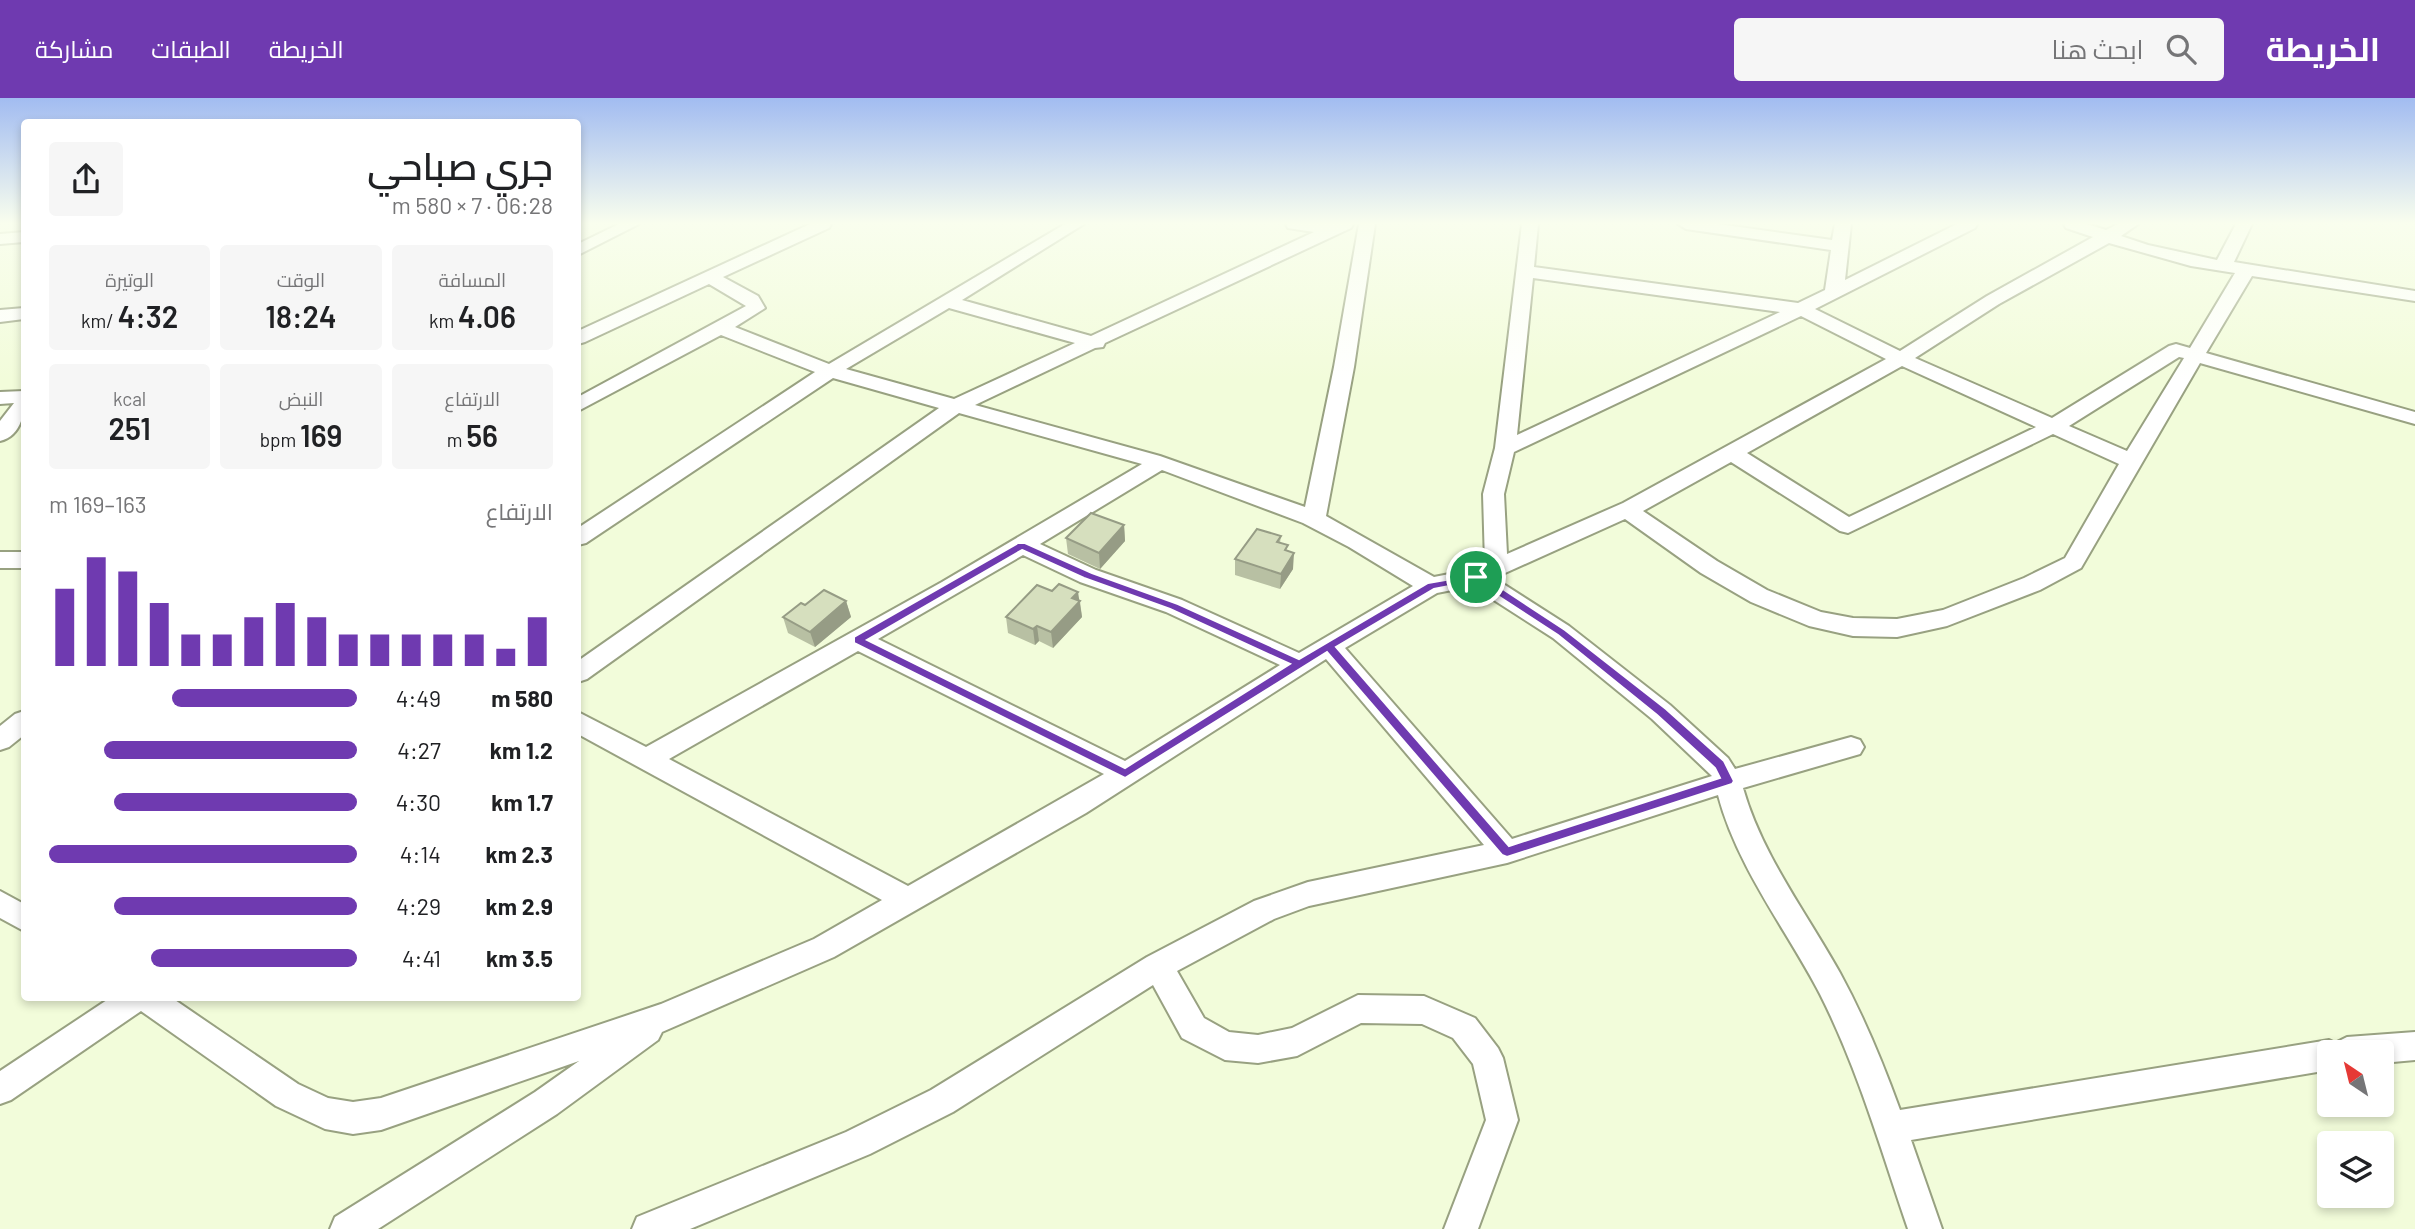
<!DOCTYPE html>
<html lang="ar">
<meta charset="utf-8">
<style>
body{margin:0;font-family:Barlow,Cairo,sans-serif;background:#f6f6f6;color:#202124;direction:rtl;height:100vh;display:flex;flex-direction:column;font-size:26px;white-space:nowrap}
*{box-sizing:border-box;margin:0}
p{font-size:23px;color:#757577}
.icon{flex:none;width:38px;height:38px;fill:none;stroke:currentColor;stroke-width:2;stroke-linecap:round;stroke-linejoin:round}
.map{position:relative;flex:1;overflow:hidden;direction:ltr}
.panel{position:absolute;left:21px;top:21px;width:560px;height:882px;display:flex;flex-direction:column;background:#fff;border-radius:7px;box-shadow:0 4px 10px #0003;direction:rtl}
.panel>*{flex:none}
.needle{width:46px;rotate:325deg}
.controls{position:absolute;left:2317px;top:942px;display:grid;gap:14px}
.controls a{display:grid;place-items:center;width:77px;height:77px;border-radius:7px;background:#fff;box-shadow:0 4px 10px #0003;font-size:35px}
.pin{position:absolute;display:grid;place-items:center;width:60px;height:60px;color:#fff;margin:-30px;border:4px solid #fff;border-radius:50%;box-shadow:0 2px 7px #0007}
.round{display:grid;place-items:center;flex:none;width:74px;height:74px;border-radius:7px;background:#f6f6f6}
.headline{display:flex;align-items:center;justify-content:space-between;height:119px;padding:0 28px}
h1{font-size:38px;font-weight:600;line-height:52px}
.figures{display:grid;grid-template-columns:repeat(3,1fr);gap:10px;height:119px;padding:7px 28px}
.figures div{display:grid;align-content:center;border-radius:7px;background:#f6f6f6;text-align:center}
.figures b{font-size:30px;font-weight:600}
.figures small{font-size:19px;font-weight:400}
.figures p{font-size:19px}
.chart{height:196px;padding:14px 28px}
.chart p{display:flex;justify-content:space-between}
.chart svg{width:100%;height:126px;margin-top:7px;stroke:#6f3ab0;stroke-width:6}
ul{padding:0 28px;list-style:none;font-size:23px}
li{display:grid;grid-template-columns:112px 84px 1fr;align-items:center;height:52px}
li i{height:18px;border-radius:9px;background:#6f3ab0}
header{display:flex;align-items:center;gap:42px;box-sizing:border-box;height:98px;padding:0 35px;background:#6f3ab0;color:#fff}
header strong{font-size:33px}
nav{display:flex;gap:38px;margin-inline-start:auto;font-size:24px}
.search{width:490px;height:63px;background:#f6f6f6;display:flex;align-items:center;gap:18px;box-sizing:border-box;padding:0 24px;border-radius:7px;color:#757577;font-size:26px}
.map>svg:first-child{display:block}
</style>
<header>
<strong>الخريطة</strong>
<div class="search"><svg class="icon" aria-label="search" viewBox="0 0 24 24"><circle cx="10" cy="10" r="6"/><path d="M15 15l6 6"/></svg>ابحث هنا</div>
<nav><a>الخريطة</a><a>الطبقات</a><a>مشاركة</a></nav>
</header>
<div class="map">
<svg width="2415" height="1131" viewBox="0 0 2415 1131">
<rect width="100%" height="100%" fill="#f2fcda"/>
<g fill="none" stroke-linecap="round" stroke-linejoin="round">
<defs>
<g id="minor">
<path d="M619 126H639L578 157V146Z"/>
<path d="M810 126H831L829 130 723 179 758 198 765 210 735 229 829 266 1065 126H1084L962 202 1091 238 1314 134 1288 130 1286 126H1353L1351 130 1105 245 1103 249 1095 250 975 307 1160 358 1305 409 1334 269 1359 126H1375L1354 269 1326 418 1434 479 1470 472 1485 465 1483 396 1495 350 1522 126H1538L1534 169 1798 205 1825 192 1831 152 1686 131 1678 126H1718L1832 142 1835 126H1851L1845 182 1957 126H1977L1975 130 1815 211 1900 253 1987 198 2093 139 2066 130 2064 126H2087L2106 132 2118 126H2138L2121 138 2148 147 2217 162 2236 126H2252L2234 164 2415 193V203L2252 178 2206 255 2415 314V326L2200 265 2081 470 2040 492 1947 528 1897 539 1853 538 1809 528 1751 504 1701 475 1625 421 1494 480 1569 528 1670 607 1728 660 1735 671 1851 639 1860 642 1864 649 1860 656 1743 690C1762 757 1806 814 1840 875 1864 919 1883 965 1900 1012L2329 942 2335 945 2347 939 2415 934V962L2382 965V954H2329V972L1911 1042 1942 1131H1908C1881 1052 1858 971 1820 896 1786 831 1737 769 1718 697L1507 765 1309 808 1274 821 1177 873 1204 920 1229 934 1258 937 1292 930 1358 897 1424 898 1475 920 1498 950 1503 960 1518 1022 1478 1131H1444L1486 1022 1473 966 1453 940 1422 926 1361 925 1297 958 1258 965 1225 962 1182 940 1153 887 953 1014 870 1056 690 1131H632L637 1119 846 1034 931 992 1147 859 1254 803 1308 784 1484 747 1326 561 1086 715 834 859 662 934 658 942 557 1016 378 1131H330L335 1119 535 994 579 963 381 1032 353 1036 325 1031 276 1008 141 913 11 1002 0 1006V973L110 900H172L298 986 328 1000 353 1004 381 1000 661 906 814 841 882 802 578 636V614L646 649 942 484 1142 366 959 315 587 581 578 584V563L939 310 833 280 586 445 578 447V430L815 274 721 237 578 313V299L746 208 709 186 585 244 578 246V233ZM2109 145 2191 168 2235 175 2190 250 2176 246 2169 248 2052 320 1915 260 1999 206ZM1533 180 1780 214 1517 337ZM949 210 1075 245 954 301 846 271ZM1801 218 1886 261 1623 405 1507 456 1504 396 1514 354ZM2179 259 2184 260 2127 353 2069 328ZM1902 268 2036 329 1849 419 1747 355ZM2053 336 2119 366 2065 460 2024 480 1943 512 1897 521 1853 520 1821 514 1767 492 1717 463 1643 413 1731 364 1840 433 1848 435ZM1162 372 1303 425 1349 449 1413 488 1299 555 1182 502 1096 472 1040 446ZM1023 457 1080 484 1166 514 1280 567 1125 663 878 541ZM1472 488 1553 540 1652 621 1712 678 1512 741 1345 550 1437 495ZM858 553 1104 676 908 788 669 661Z"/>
<path d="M24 134V144L0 146V136Z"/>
<path d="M24 210V221L0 224V212Z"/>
<path d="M24 293C26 312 22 338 0 343V323L14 305 0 306V294Z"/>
<rect x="0" y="454" width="24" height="16"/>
<path d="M24 613V637L9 649 0 652V628L15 616Z"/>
<path d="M0 793 24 806V833L0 820Z"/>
</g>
</defs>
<!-- minor casing -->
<use href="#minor" stroke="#98a181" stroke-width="4"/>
<!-- minor -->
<use href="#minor" fill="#fff" fill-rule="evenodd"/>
</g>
<!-- wall -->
<g fill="#b8c0a3">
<path d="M1124 427 1125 443 1100 471 1068 456 1066 440Z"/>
<path d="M1281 438 1280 445 1287 453 1293 471 1280 491 1235 477V461Z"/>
<path d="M1052 493 1080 503 1082 519 1053 550 1039 543 1035 547 1008 535 1006 519Z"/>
<path d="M846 503 851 519 815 549 788 535 783 519 805 507Z"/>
</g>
<!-- shaded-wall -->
<g fill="#969c85">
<path d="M1124 427 1125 443 1100 471 1099 455Z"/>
<path d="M1294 455 1293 471 1280 491 1281 476Z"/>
<path d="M1078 494 1082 519 1053 550 1051 534 1072 500Z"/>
<path d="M846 503 851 519 815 549 810 534Z"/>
<path d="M1037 528 1039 543 1035 547 1033 531Z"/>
</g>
<!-- building -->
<g fill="#d6dfbe" stroke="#969c85" stroke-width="2">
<path d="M1091 415 1124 427 1099 455 1066 440Z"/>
<path d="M1257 431 1281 438 1277 444 1288 447 1285 452 1294 455 1281 476 1235 461Z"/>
<path d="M1059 486 1078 494 1072 500 1080 503 1051 534 1037 528 1033 531 1006 519 1037 487 1052 493Z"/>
<path d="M824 492 846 503 810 534 783 519 801 505 805 507Z"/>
</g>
<!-- sky -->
<linearGradient id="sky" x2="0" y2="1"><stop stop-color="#a2bcf1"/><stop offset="0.44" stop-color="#f9feee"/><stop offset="1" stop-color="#f9feee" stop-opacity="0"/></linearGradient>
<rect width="2415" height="284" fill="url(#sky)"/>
<!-- route -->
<path fill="#6f3ab0" stroke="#fff" stroke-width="2" fill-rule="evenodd" d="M1018 445H1025L1092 475 1178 506 1299 561 1428 485 1480 476 1565 532 1666 611 1724 663 1734 683 1732 686 1507 759 1502 757 1327 554 1125 680 854 545V539ZM1022 452 1084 480 1170 511 1290 566 1125 670 867 542ZM1475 483 1558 537 1657 617 1715 670 1720 680 1509 748 1336 549 1434 491Z"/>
</svg>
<div class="controls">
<a><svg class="needle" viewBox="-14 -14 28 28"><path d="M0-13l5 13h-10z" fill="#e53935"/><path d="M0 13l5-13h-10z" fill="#757577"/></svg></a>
<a><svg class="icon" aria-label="layers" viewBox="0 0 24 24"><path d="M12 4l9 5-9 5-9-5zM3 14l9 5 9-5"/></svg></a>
</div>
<div class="pin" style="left:1476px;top:479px;background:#1e9e55"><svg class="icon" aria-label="arrive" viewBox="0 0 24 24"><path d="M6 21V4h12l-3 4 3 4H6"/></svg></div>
<section class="panel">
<div class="headline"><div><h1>جري صباحي</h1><p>06:28 · 7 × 580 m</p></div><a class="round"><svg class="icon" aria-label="share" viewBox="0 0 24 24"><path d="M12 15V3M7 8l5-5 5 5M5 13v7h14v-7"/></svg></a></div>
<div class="figures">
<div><p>المسافة</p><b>4.06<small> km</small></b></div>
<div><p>الوقت</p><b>18:24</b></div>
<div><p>الوتيرة</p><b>4:32<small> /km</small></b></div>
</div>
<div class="figures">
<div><p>الارتفاع</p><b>56<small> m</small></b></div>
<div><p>النبض</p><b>169<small> bpm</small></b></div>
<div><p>kcal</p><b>251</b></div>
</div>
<div class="chart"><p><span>الارتفاع</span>163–169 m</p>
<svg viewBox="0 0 160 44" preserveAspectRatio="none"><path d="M5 44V17M15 44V6M25 44V11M35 44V22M45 44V33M55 44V33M65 44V27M75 44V22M85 44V27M95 44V33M105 44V33M115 44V33M125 44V33M135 44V33M145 44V38M155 44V27"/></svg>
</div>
<ul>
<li><b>580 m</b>4:49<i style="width:60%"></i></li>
<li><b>1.2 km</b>4:27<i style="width:82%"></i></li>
<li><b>1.7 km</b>4:30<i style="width:79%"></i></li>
<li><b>2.3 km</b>4:14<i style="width:100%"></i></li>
<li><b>2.9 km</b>4:29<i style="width:79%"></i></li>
<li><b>3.5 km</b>4:41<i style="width:67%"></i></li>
</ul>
</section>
</div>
